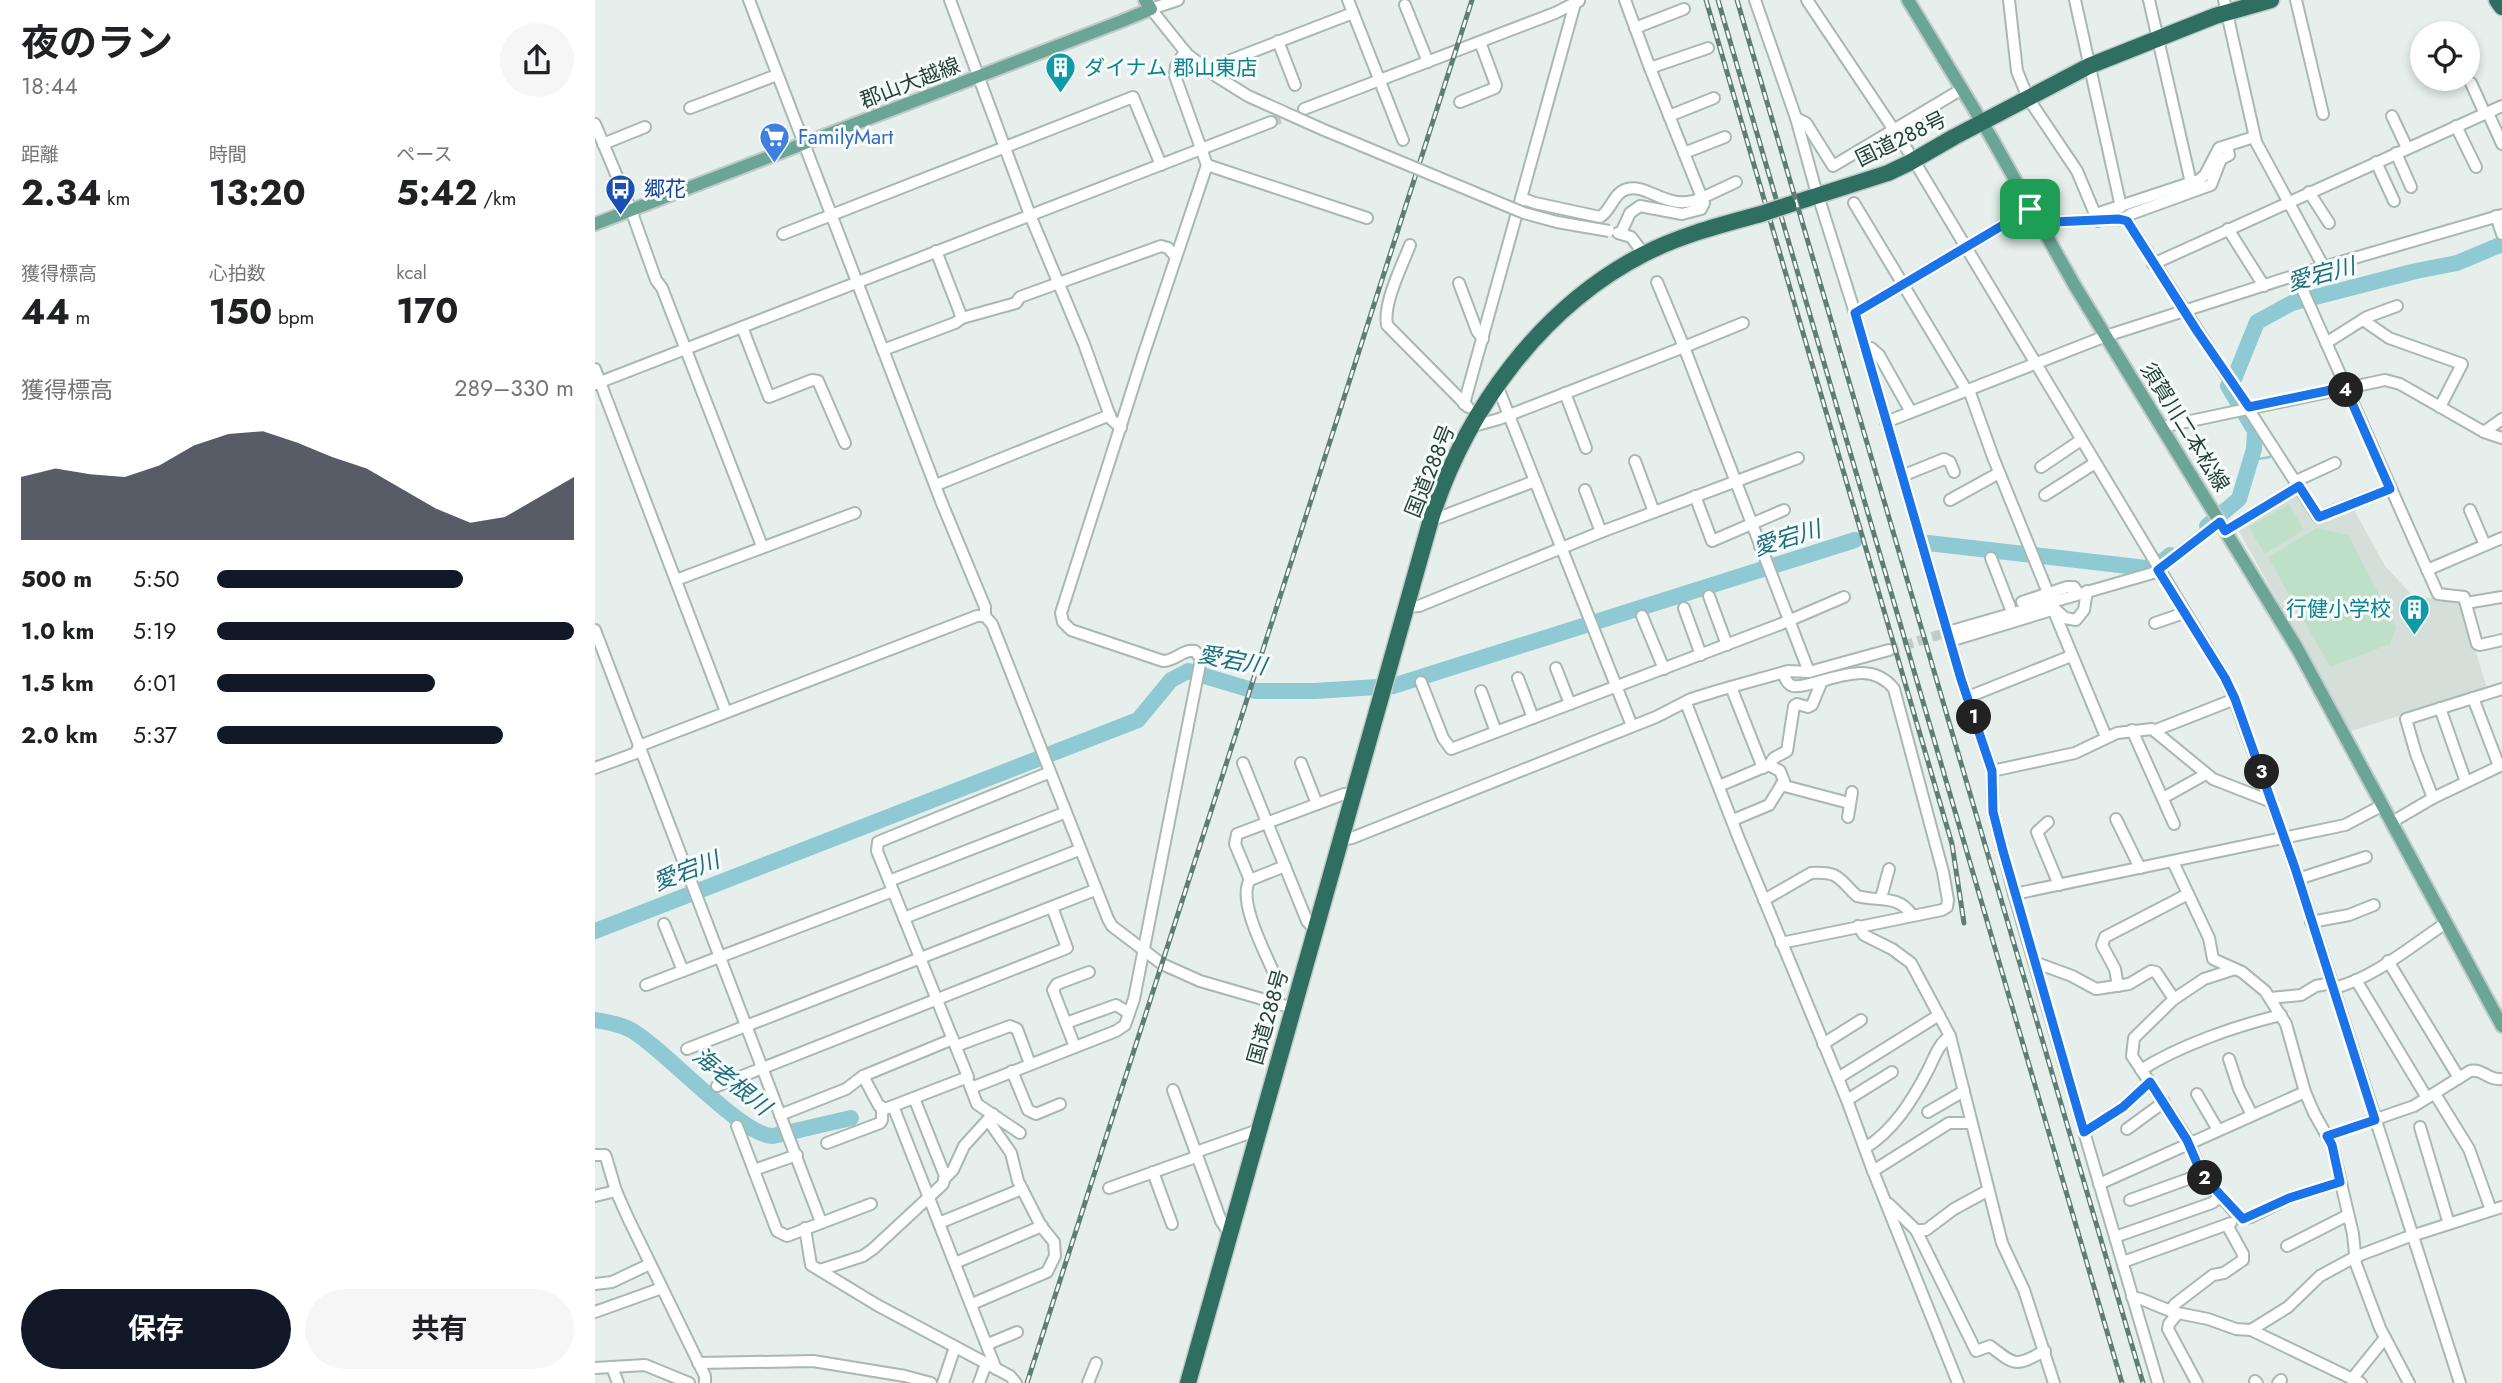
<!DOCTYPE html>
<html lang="ja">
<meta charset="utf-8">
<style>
body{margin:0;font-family:Jost,"Noto Sans JP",sans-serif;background:#f6f6f6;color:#202124;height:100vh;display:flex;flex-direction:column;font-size:26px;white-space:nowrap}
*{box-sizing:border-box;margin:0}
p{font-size:23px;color:#757577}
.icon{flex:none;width:38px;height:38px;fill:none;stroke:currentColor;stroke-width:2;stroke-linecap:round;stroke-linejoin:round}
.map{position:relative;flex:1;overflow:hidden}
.details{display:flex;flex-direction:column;background:#fff;width:595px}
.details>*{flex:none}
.buttons{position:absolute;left:1815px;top:21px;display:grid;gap:14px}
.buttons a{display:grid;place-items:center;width:70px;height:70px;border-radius:50%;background:#fff;box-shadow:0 4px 10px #0003;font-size:35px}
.pin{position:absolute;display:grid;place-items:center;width:60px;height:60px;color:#fff;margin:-30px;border-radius:14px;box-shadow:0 4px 10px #0006}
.km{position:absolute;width:35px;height:35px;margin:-18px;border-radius:50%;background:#222;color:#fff;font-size:19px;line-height:35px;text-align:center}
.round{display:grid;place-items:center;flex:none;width:74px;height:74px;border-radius:37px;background:#f6f6f6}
.headline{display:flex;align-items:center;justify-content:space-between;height:119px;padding:0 21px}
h1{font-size:38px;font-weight:700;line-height:52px}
.figures{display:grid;grid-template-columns:repeat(3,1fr);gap:10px;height:119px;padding:7px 21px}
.figures div{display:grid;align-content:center}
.figures b{font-size:35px;font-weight:700}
.figures small{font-size:19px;font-weight:400}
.figures p{font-size:19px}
.chart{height:196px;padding:14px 21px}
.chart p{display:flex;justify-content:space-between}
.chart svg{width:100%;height:126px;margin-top:7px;fill:#111827;opacity:.7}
.button{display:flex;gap:14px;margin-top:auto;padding:14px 21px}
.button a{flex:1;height:80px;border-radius:42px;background:#111827;color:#fff;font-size:28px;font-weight:700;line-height:80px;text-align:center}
.button a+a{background:#f6f6f6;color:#202124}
ul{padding:0 21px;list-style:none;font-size:23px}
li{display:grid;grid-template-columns:112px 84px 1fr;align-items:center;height:52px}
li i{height:18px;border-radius:9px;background:#111827}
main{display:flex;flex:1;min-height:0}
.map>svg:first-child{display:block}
</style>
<main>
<section class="details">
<div class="headline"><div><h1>夜のラン</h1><p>18:44</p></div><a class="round"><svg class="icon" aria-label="share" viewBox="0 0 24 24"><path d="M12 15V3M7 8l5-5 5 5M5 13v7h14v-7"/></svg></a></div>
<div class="figures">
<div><p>距離</p><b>2.34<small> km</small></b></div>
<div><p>時間</p><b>13:20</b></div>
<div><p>ペース</p><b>5:42<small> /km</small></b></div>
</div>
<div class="figures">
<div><p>獲得標高</p><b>44<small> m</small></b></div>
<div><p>心拍数</p><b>150<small> bpm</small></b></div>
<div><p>kcal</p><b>170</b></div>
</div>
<div class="chart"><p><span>獲得標高</span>289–330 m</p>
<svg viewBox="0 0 160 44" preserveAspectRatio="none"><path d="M0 44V22L10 19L20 21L30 22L40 18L50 11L60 7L70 6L80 10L90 15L100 19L110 26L120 33L130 38L140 36L150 29L160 22V44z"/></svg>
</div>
<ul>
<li><b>500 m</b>5:50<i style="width:69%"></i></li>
<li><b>1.0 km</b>5:19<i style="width:100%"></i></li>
<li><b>1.5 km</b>6:01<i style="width:61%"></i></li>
<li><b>2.0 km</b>5:37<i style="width:80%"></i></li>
</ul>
<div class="button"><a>保存</a><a>共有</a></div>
</section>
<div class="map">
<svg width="1907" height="1383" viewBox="0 0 1907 1383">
<rect width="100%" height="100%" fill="#e6efeb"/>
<!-- built -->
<path fill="#d4dfda" d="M1699 493 1718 523 1758 508 1790 566 1819 597 1865 600 1892 688 1756 731 1642 528Z"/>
<!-- green -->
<g fill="#bfe0c8">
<path d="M1694 504 1709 530 1670 554 1654 527Z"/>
<path d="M1722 528 1753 535 1801 627 1795 644 1735 667 1673 557Z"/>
</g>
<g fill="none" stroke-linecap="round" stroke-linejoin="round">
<!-- stream -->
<path stroke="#8ec9d4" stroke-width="2.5" d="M1657 460 1675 457"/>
<!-- river -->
<g stroke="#8ec9d4" stroke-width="16">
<path d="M1612 526 1644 499 1659 449 1660 431 1633 386 1639 379 1662 322 1697 303 1821 271 1862 263 1907 244"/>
<path d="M1333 543 1551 568 1567 562 1575 555"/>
<path d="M0 931 543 720 576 680 593 671 660 691H720L798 686 1260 540"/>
<path d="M0 1020C12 1022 25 1024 36 1030 70 1049 146 1136 178 1136L256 1118"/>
</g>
<!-- minor-tunnel -->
<g stroke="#bfccc8" stroke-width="10" stroke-dasharray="10 5" stroke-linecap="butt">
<path d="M676 122 709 109"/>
<path d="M1294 650 1360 630"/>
</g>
<defs>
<g id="minor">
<path d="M154 0 346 501 390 607V616L397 624 513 919 517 926 567 964 605 981 698 1008"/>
<path d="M355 0 435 215 489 344 516 419 526 428"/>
<path d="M583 0 556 9 592 54"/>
<path d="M753 0 808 140"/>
<path d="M1030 0 1055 68 1113 48"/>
<path d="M1160 0 1201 118 1220 187"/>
<path d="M1212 0 1313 151"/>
<path d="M1414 0 1422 71 1433 98 1482 171 1503 221"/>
<path d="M1480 0 1526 207"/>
<path d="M1554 0 1596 183"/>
<path d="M1629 0 1661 142 1726 262V268"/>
<path d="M1701 0 1728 114"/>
<path d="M810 5 833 62"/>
<path d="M1040 28 1089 9"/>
<path d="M683 41 700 85"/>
<path d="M590 51 581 66 580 76 612 165 772 218"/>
<path d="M623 65 758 13"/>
<path d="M1055 68 1107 198 1141 182"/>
<path d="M1876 83 1890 114"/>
<path d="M865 102 900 88 901 85 885 42"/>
<path d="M95 108 182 75"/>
<path d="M709 109 960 13 984 1"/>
<path d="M1893 113 1907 144"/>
<path d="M1074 116 1119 98"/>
<path d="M1797 116 1812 148"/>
<path d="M1201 118 1211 123 1238 166 1367 89"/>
<path d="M0 124 36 210 61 280 67 288 167 546"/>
<path d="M1861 126 1881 167"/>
<path d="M8 144 50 127"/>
<path d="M1089 153 1130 137"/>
<path d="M1801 153 1816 187"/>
<path d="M1781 162 1799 201"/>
<path d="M1324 169 1630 678 1639 698 1700 868 1865 1383"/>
<path d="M1714 192 1734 223"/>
<path d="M926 198 940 203 1005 217C1016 211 1018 193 1032 189 1054 183 1072 213 1107 198L1109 203 1106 209 1087 214 1045 206 1035 213 1026 233"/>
<path d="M1259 203 1372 391"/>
<path d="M1226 205 1260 313 1366 679 1397 771 1398 812 1419 894 1563 1383"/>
<path d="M1501 214 1604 180 1610 175 1624 148 1659 137"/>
<path d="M1901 216 1907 234"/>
<path d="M1526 220 1536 214 1616 185 1626 159 1634 155 1632 146"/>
<path d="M1444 225 1458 222 1524 219 1532 221 1723 517 1795 489"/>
<path d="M1633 229 1669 286"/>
<path d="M1023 233 1036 237 1049 254"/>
<path d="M188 234 538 97 566 165"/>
<path d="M815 245C807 266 788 303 792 325L873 407"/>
<path d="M1558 264 1907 106"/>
<path d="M1701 275 1843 594 1869 597 1882 644 1885 645 1907 640"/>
<path d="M1062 282 1089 347 1148 323"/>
<path d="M864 283 882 331 888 339"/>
<path d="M1260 313 1435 209"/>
<path d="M367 318 421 303 425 297 566 246 573 248 581 257"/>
<path d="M1768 320 1794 338 1867 364 1845 407"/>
<path d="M147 327 174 397 217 380 223 381 250 443"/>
<path d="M1731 343 1772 317 1802 306"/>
<path d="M1270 348H1276L1284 355 1316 412"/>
<path d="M288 350 360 323 367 318 341 251"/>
<path d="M0 369 131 712"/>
<path d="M0 384 676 122"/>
<path d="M902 385 1037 726"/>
<path d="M1374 390 1398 457 1453 593"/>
<path d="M970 393 991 448"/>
<path d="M869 404 981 0"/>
<path d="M1291 422 1511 336 1701 275 1907 215"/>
<path d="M875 427 904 419 1089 347 1214 672"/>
<path d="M1567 427 1790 380 1805 384 1889 432 1907 438"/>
<path d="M1889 432 1907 419"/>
<path d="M1040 461 1059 512"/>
<path d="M1446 467 1486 440"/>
<path d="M1307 476 1349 459 1355 462 1359 472"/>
<path d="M1701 481 1740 463"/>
<path d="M341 485 515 415"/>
<path d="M990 490 1006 532"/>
<path d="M1450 495 1500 463"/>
<path d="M1100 496 1117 541 1189 510"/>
<path d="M1355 500 1404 473"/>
<path d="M1875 510 1890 545"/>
<path d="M836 519 843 518 940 481"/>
<path d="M1630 531 1704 486"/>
<path d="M1165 547 1200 534"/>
<path d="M1396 558 1415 607"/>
<path d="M1832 570 1907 538"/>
<path d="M81 580 260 513"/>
<path d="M1114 596 1132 645"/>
<path d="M1427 602 1472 587H1479L1483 593"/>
<path d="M1871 603 1907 597"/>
<path d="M811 607 824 606 1006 532 1203 458"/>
<path d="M1089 608 1106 655"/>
<path d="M1458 609 1511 737"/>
<path d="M1047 616 1069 669"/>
<path d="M1560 623 1589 613"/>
<path d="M0 630 226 1222"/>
<path d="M1360 630 1558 573 1625 522"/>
<path d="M1355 641 1460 609 1470 618 1481 620 1489 610 1492 591"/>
<path d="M961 668 975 704"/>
<path d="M923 678 938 718"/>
<path d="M826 682 848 738 856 749 1186 624 1249 597"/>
<path d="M1136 687 1168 768"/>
<path d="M886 691 901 732"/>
<path d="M1373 697 1476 656"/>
<path d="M1878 698 1904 766"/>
<path d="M1091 703 1144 839 1252 1100 1278 1171 1363 1383"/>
<path d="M1845 708 1871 782"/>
<path d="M1537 730 1579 824"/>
<path d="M1561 730 1640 699"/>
<path d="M648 763 712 921 720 930"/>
<path d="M706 763 722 804"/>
<path d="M1174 765 1179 758 1192 751 1199 706 1202 704 1213 707 1217 705 1227 681"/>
<path d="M0 768 41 753 44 746 382 616H390"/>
<path d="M1397 771 1480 753 1522 733 1557 729 1618 779 1677 802"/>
<path d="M1186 785 1254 803"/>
<path d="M1124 786 1174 765 1185 771 1189 781 1174 805 1138 820"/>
<path d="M1568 798 1611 774"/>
<path d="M1838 798 1821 754 1811 719 1907 689"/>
<path d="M1253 817 1257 792"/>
<path d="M1521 819 1545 868"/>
<path d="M1453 822 1442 832 1464 885"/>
<path d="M1797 822 1838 798 1907 765"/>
<path d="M746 840 757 838 1061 717 1096 699 1125 690 1193 671 1214 672 1294 650"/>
<path d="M1578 862 1614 938 1618 959 1647 972 1670 991 1691 1024 1710 1092 1719 1113 1737 1145 1758 1234 1761 1264 1785 1328 1814 1383"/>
<path d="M1703 879 1771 857"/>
<path d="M655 880 640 844 642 834 749 794 759 793"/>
<path d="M294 881 469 813"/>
<path d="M1419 894 1750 825 1788 805"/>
<path d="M1286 898 1294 869"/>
<path d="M1169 900 1216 873C1246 871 1244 880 1262 896 1283 902 1303 894 1317 915"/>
<path d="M309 918 484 850"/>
<path d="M1716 922 1754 915 1779 905"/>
<path d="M69 924 88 971"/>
<path d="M1263 926 1269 935 1297 949 1316 963 1355 1036 1407 1243 1429 1290 1459 1383"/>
<path d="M1186 943 1347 910 1352 907 1353 900 1348 872 1299 689C1277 661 1245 677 1215 684 1210 685 1203 687 1198 686 1192 684 1190 678 1188 673"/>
<path d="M1793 961 1864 1078"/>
<path d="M1439 962 1477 976 1501 989 1534 984 1556 971 1561 972 1579 999"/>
<path d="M1640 969 1609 979 1579 999 1539 1038 1537 1056 1593 1140 1607 1175 1645 1218 1656 1217 1694 1198 1745 1182"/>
<path d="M682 980C673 958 641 900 655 880L690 866"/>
<path d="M1761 980 1832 1098"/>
<path d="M51 985 298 891"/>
<path d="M1523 986 1520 969 1507 945 1510 937 1593 894"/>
<path d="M1739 988C1779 978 1816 946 1851 923"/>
<path d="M1676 998 1706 995 1721 986 1737 983"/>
<path d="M471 1023 521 1005 534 1013"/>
<path d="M1228 1044 1266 1020"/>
<path d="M361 1046 415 1026 422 1029 435 1064"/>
<path d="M480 1047 458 990 462 984 494 972"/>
<path d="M92 1049 500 890"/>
<path d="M1634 1059 1644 1089 1657 1115"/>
<path d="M1546 1070C1585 1045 1641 1026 1686 1015"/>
<path d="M417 1071 433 1110 441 1114 465 1104"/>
<path d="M268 1076 284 1106 290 1109 373 1077 282 851 283 842 453 773"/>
<path d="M1243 1078 1344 1015"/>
<path d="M374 1083 382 1104 425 1133"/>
<path d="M122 1086 472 948 457 907"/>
<path d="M376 1088 521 1031 530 1025 539 999 606 659 600 651C588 649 580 661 568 661L476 630 468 622 466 613 548 356 612 165"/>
<path d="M578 1090 626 1221 634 1233"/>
<path d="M1602 1094 1623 1130"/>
<path d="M1840 1094 1874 1149 1896 1210"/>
<path d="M1252 1100 1297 1072"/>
<path d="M298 1106 401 1369"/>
<path d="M1333 1112 1369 1091"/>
<path d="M185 1115 251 1089 268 1076 358 1039"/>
<path d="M142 1126 182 1231 192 1236 276 1204"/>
<path d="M1825 1127 1854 1224"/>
<path d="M1532 1129 1569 1102"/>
<path d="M1489 1132 1528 1107 1555 1082"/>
<path d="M1732 1136 1819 1106 1875 1071C1887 1068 1894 1081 1907 1079"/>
<path d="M232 1143 285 1123 287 1120V1107"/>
<path d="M1270 1148C1298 1131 1317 1101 1332 1072 1339 1059 1343 1044 1355 1036"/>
<path d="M0 1155H10L11 1157 21 1191 33 1218 110 1376V1383"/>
<path d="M159 1170 202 1155"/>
<path d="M1278 1171 1354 1123H1375"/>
<path d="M558 1172 577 1224"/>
<path d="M349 1179 358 1170 369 1146 398 1114"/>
<path d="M1504 1184 1710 1092"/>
<path d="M514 1188 598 1158 604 1151 663 1130"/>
<path d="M0 1196 21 1191"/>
<path d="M1535 1200 1607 1174"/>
<path d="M1294 1204 1321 1230H1331L1359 1209 1392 1191"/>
<path d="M344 1223 427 1189"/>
<path d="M210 1228 216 1265 282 1305 415 1376 421 1383"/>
<path d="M1321 1230 1381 1351 1395 1346C1422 1367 1420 1366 1450 1351"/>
<path d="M1520 1237 1617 1203 1626 1196"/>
<path d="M1692 1246 1753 1215"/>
<path d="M1528 1262 1636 1223"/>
<path d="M360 1263 447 1226"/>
<path d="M225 1270 268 1256 278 1249 348 1184 350 1176 319 1098"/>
<path d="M0 1284 17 1282 55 1264"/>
<path d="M1537 1297 1546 1299 1578 1312 1613 1319 1641 1329 1656 1330 1693 1307 1725 1276 1760 1257 1810 1238 1907 1207"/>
<path d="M377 1304 452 1272 460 1256 459 1242 446 1226 423 1181 416 1153 393 1120"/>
<path d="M1575 1311 1580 1304 1618 1275 1629 1273 1648 1260V1254L1632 1225"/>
<path d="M0 1312 67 1288"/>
<path d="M1583 1313 1574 1324 1573 1329 1602 1383"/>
<path d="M1656 1330 1766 1383"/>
<path d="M393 1344 422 1332"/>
<path d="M103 1363 218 1361 310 1376 336 1383"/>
<path d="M17 1367 23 1383"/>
<path d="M0 1368 50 1365 94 1383"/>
<path d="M1757 1379 1790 1338"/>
<path d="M1660 1381 1662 1383"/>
<path d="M348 1383 360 1347"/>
<path d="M384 1383 391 1364"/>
<path d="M493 1383 501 1363"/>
<path d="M1683 1383 1686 1380"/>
</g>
<g id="major">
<path d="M1313 0 1396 137 1480 286 1702 648 1907 1026"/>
<path d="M0 224 527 21 556 9 550 0"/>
</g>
<g id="highway">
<path d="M1902 0 1907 7"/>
<path d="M1193 205 1293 173 1314 163 1359 137 1494 66 1620 16 1676 0"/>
<path d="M593 1383 836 519C871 410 946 307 1049 254 1086 235 1126 225 1166 214"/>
</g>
</defs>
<!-- minor casing -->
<use href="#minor" stroke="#a8b8b2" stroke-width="14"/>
<!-- major casing -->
<use href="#major" stroke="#c2cac8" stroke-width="16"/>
<!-- highway casing -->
<use href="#highway" stroke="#c2cac8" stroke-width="19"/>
<!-- minor -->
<use href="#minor" stroke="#fff" stroke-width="10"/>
<!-- major -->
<use href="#major" stroke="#6aa596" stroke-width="12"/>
<!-- highway -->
<use href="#highway" stroke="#2f6f62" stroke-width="16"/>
<defs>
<g id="rail">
<path d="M1111 0 1357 844 1369 923"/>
<path d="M1123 0 1527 1383"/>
<path d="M1142 0 1548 1383"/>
<path d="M432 1383 877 0"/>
</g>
</defs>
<!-- rail casing -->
<use href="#rail" stroke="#5f7d75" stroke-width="5"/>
<!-- rail -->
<use href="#rail" stroke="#f7fbf9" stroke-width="2.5" stroke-dasharray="8" stroke-linecap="butt"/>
<defs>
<path id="minor-bridge" d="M592 54 621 76 653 96 729 130 929 213 962 222 1014 231"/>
<path id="highway-bridge" d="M1166 214 1193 205"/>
</defs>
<!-- minor-bridge casing -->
<use href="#minor-bridge" stroke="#a8b8b2" stroke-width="14" stroke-linecap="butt"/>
<!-- highway-bridge casing -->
<use href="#highway-bridge" stroke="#c2cac8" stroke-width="19" stroke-linecap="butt"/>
<!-- minor-bridge -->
<use href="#minor-bridge" stroke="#fff" stroke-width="10"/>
<!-- highway-bridge -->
<use href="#highway-bridge" stroke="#2f6f62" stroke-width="16"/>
</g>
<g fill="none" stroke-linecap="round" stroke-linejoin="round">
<defs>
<path id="route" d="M1435 209 1444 225 1458 222 1524 219 1532 221 1602 331 1654 407 1750 387 1795 489 1724 517 1704 486 1630 531 1625 522 1563 570 1630 678 1640 699 1700 868 1780 1120 1732 1136 1737 1145 1745 1182 1694 1198 1648 1219 1607 1175 1592 1140 1555 1082 1528 1107 1489 1132 1408 851 1398 812 1397 771 1366 679 1260 313Z"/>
</defs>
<!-- route casing -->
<use href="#route" stroke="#fff" stroke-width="14"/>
<!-- route -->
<use href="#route" stroke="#1a73e8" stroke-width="9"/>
</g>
<!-- icons -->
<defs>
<symbol id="building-pin" viewBox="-11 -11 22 30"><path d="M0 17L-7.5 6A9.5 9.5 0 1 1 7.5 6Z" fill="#0f9aa8" stroke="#f7fbf9"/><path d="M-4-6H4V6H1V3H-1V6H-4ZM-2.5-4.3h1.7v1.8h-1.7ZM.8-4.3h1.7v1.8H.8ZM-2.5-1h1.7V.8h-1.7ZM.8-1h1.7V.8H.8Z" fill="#fff"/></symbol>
<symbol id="supermarket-pin" viewBox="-11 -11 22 30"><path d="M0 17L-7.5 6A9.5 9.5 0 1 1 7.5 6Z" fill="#3f7fe0" stroke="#f7fbf9"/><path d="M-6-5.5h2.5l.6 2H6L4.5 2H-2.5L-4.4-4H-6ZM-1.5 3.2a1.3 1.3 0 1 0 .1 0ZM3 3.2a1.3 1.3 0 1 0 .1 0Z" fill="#fff"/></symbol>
<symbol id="bus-pin" viewBox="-11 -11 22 30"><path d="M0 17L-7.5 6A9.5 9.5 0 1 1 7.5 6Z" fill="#1a4fb4" stroke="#f7fbf9"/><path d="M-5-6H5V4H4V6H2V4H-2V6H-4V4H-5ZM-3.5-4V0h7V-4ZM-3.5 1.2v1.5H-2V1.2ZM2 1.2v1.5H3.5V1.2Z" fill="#fff"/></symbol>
</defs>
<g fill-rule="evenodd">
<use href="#building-pin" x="448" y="50" width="35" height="47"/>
<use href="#supermarket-pin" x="162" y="120" width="35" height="47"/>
<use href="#bus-pin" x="8" y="172" width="35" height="47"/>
<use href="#building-pin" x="1802" y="592" width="35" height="47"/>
</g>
<g text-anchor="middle" stroke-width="6" stroke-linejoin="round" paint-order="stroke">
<!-- culture labels -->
<g font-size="21" fill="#0d838f" stroke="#f7fbf9" text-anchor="start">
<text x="489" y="75">ダイナム 郡山東店</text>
<text x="1796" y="616" text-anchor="end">行健小学校</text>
</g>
<!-- street labels -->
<g font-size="21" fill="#24423a" stroke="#f7fbf9">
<text transform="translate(315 83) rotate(-21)" y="7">郡山大越線</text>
<text transform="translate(1306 139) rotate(-26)" y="7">国道288号</text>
<text transform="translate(1590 427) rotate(58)" y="7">須賀川二本松線</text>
<text transform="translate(835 471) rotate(-68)" y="7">国道288号</text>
<text transform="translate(673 1017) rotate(-74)" y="7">国道288号</text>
</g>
<!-- shop labels -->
<g font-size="21" fill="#366cbe" stroke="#f7fbf9" text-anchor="start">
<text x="203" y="144">FamilyMart</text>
</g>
<!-- transit labels -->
<g font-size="21" fill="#164399" stroke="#f7fbf9" text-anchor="start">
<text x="49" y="196">郷花</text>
</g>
<!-- water labels -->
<g font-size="23" font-style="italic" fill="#1c6f80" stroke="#f7fbf9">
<text transform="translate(1726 274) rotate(-15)" y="8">愛宕川</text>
<text transform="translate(1192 538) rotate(-17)" y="8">愛宕川</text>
<text transform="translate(637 660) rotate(11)" y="8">愛宕川</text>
<text transform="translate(91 871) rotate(-21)" y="8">愛宕川</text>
<text transform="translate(137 1081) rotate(39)" y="8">海老根川</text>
</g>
</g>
</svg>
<div class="buttons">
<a><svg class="icon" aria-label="locate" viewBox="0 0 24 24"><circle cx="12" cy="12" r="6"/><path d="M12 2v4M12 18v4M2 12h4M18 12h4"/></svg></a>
</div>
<div class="pin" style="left:1435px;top:209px;background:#1e9e55"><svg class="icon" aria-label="arrive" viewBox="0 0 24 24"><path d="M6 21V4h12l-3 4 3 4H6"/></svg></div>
<b class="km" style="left:1379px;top:717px">1</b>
<b class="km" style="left:1610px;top:1178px">2</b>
<b class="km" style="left:1667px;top:772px">3</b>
<b class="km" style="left:1751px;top:390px">4</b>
</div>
</main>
